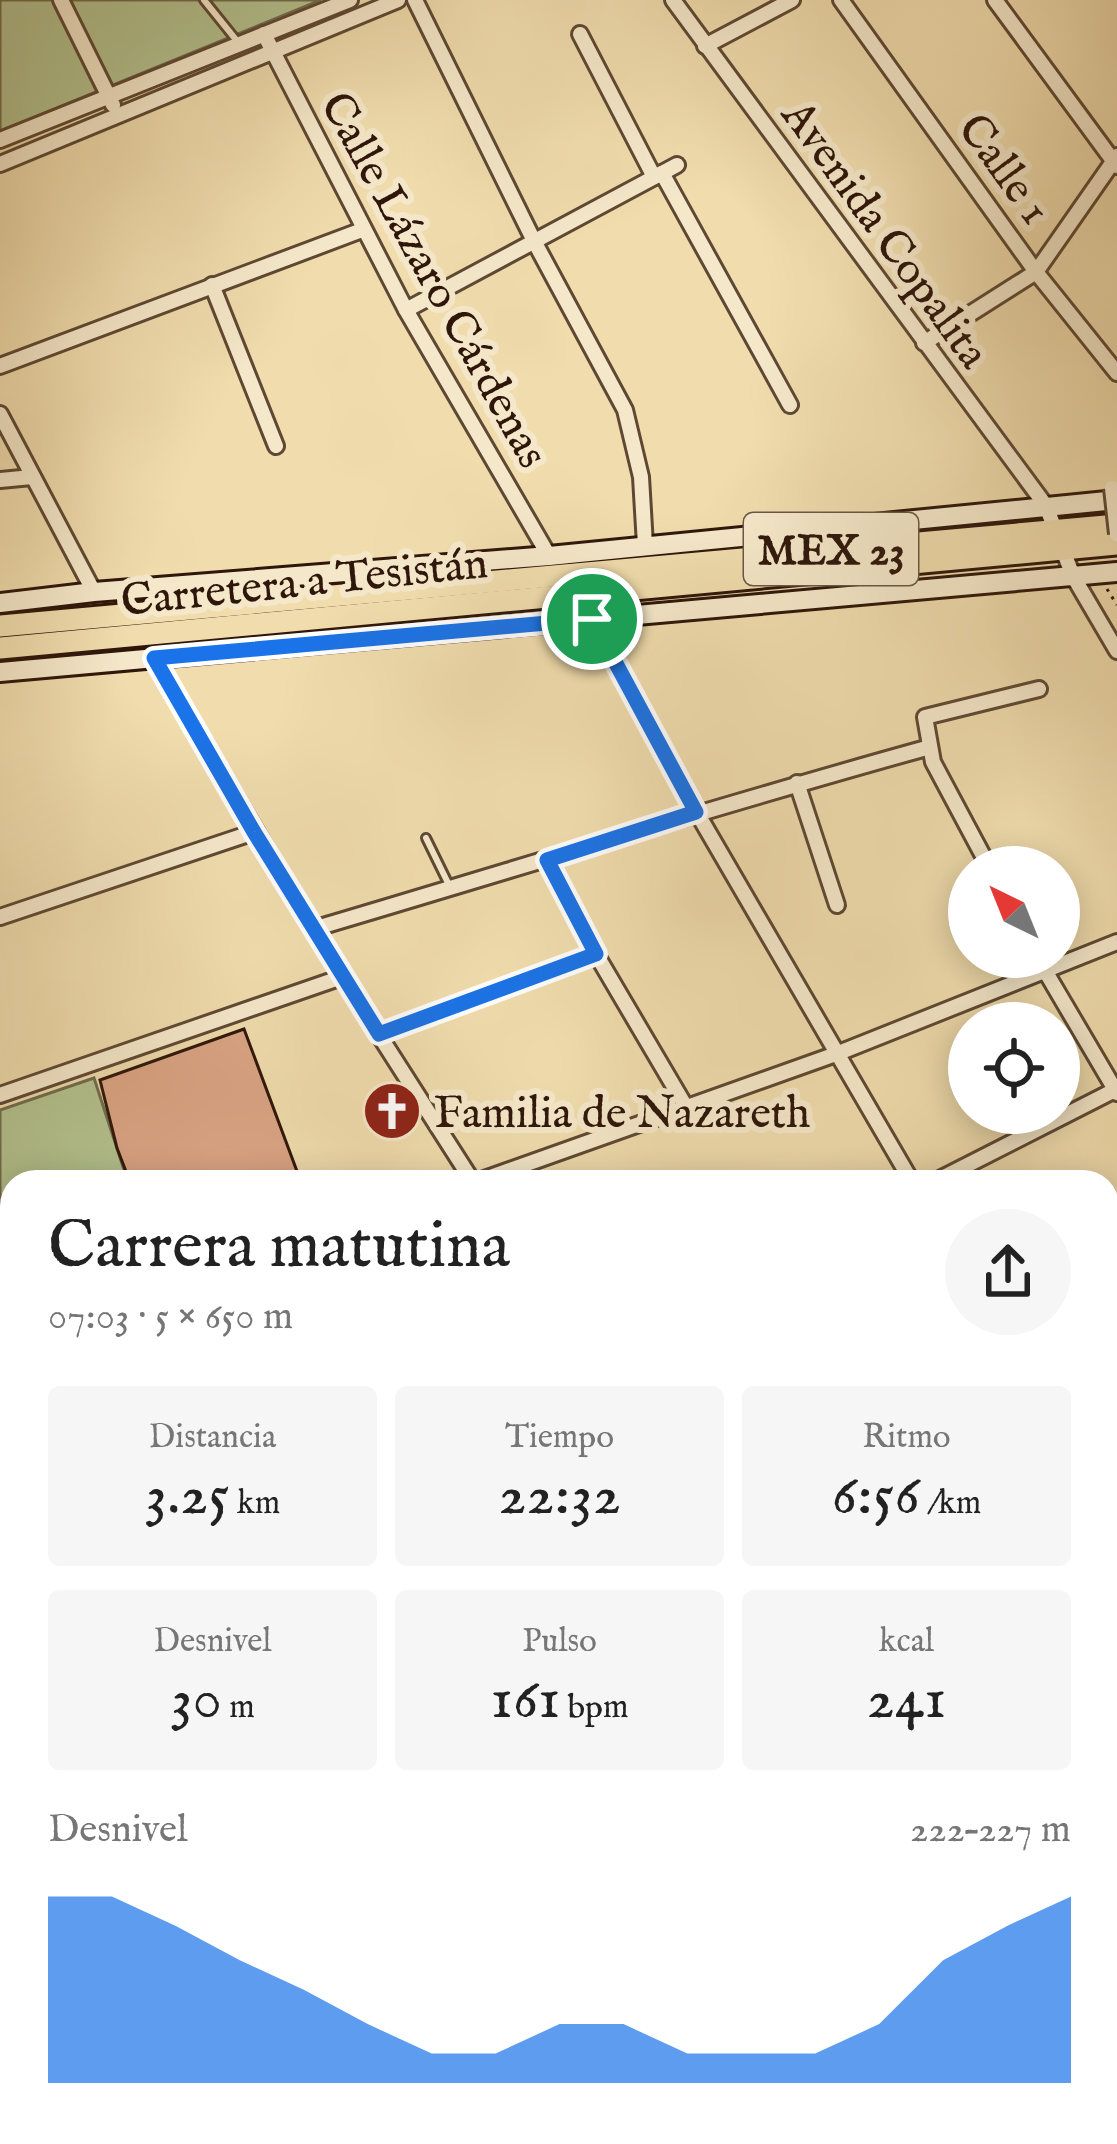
<!DOCTYPE html>
<html lang="es">
<meta charset="utf-8">
<style>
body{margin:0;font-family:"IM FELL English",serif;background:#f6f6f6;color:#222;height:100vh;display:flex;flex-direction:column;font-size:45px;white-space:nowrap}
*{box-sizing:border-box;margin:0}
p{font-size:39px;color:#767676}
.icon{flex:none;width:66px;height:66px;fill:none;stroke:currentColor;stroke-width:2;stroke-linecap:round;stroke-linejoin:round}
.map{position:relative;flex:1;overflow:hidden}
.sheet{position:absolute;left:0px;top:1170px;width:1119px;height:975px;display:flex;flex-direction:column;background:#fff;border-radius:36px 36px 0 0;box-shadow:0 6px 30px #0003}
.sheet>*{flex:none}
.needle{width:78px;rotate:317deg}
.fabs{position:absolute;left:948px;top:846px;display:grid;gap:24px}
.fabs a{display:grid;place-items:center;width:132px;height:132px;border-radius:50%;background:#fff;box-shadow:0 6px 30px #0003;font-size:60px}
.pin{position:absolute;display:grid;place-items:center;width:102px;height:102px;color:#fff;margin:-51px;border:6px solid #fff;border-radius:50%;box-shadow:0 3px 12px #0007}
.round{display:grid;place-items:center;flex:none;width:126px;height:126px;border-radius:63px;background:#f6f6f6}
.headline{display:flex;align-items:center;justify-content:space-between;height:204px;padding:0 48px}
h1{font-size:66px;font-weight:600;line-height:90px}
.stats{display:grid;grid-template-columns:repeat(3,1fr);gap:18px;height:204px;padding:12px 48px}
.stats div{display:grid;align-content:center;border-radius:12px;background:#f6f6f6;text-align:center}
.stats b{font-size:60px;font-weight:600}
.stats small{font-size:33px;font-weight:400}
.stats p{font-size:33px}
.chart{height:336px;padding:24px 48px}
.chart p{display:flex;justify-content:space-between}
.chart svg{width:100%;height:216px;margin-top:12px;fill:#1a73e8;opacity:.7}
.map>svg:first-child{display:block}
</style>
<div class="map">
<svg width="1117" height="2144" viewBox="0 0 1117 2144">
<rect width="100%" height="100%" fill="#f0dcad"/>
<filter id="stains"><feTurbulence type="fractalNoise" baseFrequency=".00167" numOctaves="4"/><feColorMatrix values="0 0 0 0 .2 0 0 0 0 .09 0 0 0 0 .02 0 0 0 .5 -.17"/></filter>
<radialGradient id="worn" r=".72"><stop offset=".6" stop-color="#630" stop-opacity="0"/><stop offset="1" stop-color="#630" stop-opacity=".3"/></radialGradient>
<!-- green -->
<g fill="#b3c28f" stroke="#706c4c" stroke-width="3">
<path d="M0 0H321L0 131Z"/>
<path d="M94 1078 128 1182H12V1234L0 1235V1110Z"/>
</g>
<!-- building -->
<path fill="#daa484" stroke="#2e160a" stroke-width="3" d="M244 1029 301 1182H130L117 1148 100 1080Z"/>
<g fill="none" stroke-linecap="round" stroke-linejoin="round">
<defs>
<g id="lane">
<path d="M204 0 237 41"/>
<path d="M426 838 449 885"/>
</g>
<g id="street">
<path d="M61 0 113 105"/>
<path d="M415 0 534 241 625 410 641 477 645 545"/>
<path d="M673 0 1046 506 1073 576 1117 651"/>
<path d="M841 0 1036 272 1117 373"/>
<path d="M995 0 1117 166"/>
<path d="M264 34 406 310 549 556"/>
<path d="M580 34 654 177"/>
<path d="M705 46 792 0"/>
<path d="M0 140 350 0"/>
<path d="M0 164 398 0"/>
<path d="M662 173 790 405"/>
<path d="M212 285 276 446"/>
<path d="M406 310 677 165"/>
<path d="M924 343 1036 272 1117 156"/>
<path d="M0 366 362 230"/>
<path d="M0 414 94 592"/>
<path d="M0 480 32 477"/>
<path d="M592 619 696 811 912 1182"/>
<path d="M154 658 342 977 473 1182"/>
<path d="M797 783 837 905"/>
<path d="M547 861 596 954 686 1107"/>
<path d="M989 867 933 762 925 717 1039 689"/>
<path d="M0 917 254 832"/>
<path d="M313 929C519 868 723 804 930 747"/>
<path d="M1037 957 1117 1093"/>
<path d="M379 1034 596 954"/>
<path d="M0 1095 342 977"/>
<path d="M476 1182 836 1054 1117 942"/>
<path d="M934 1182 1115 1090"/>
<path d="M0 1249 12 1248"/>
<path d="M1107 1285 1117 1280"/>
<path d="M0 1367 12 1365"/>
<path d="M1107 1478 1117 1473"/>
<path d="M0 1514 12 1512"/>
<path d="M1107 1521 1117 1538"/>
<path d="M1107 1593 1117 1590"/>
<path d="M0 1656 12 1655"/>
<path d="M1110 1784 1117 1825"/>
<path d="M0 1801 12 1799"/>
<path d="M1107 1874 1110 1896"/>
<path d="M0 2116 16 2144"/>
<path d="M312 2133 318 2144"/>
<path d="M601 2144 620 2133"/>
<path d="M826 2144 846 2133"/>
</g>
<g id="secondary">
<path d="M0 603 94 592 549 556 1117 500"/>
<path d="M0 672 1117 572"/>
<path d="M1107 1785 1117 1783"/>
<path d="M0 1951 12 1949"/>
</g>
<g id="primary">
<path d="M0 626 1117 525"/>
<path d="M0 648 1117 544"/>
</g>
</defs>
<!-- lane casing -->
<use href="#lane" stroke="#5e4833" stroke-width="12"/>
<!-- street casing -->
<use href="#street" stroke="#5e4833" stroke-width="20"/>
<!-- secondary casing -->
<use href="#secondary" stroke="#2e160a" stroke-width="24"/>
<!-- primary casing -->
<use href="#primary" stroke="#2e160a" stroke-width="27"/>
<!-- path -->
<path stroke="#2e160a" stroke-width="3" stroke-dasharray="3 6" stroke-linecap="butt" d="M1107 589 1117 605"/>
<!-- lane -->
<use href="#lane" stroke="#f5e8ca" stroke-width="6"/>
<!-- street -->
<use href="#street" stroke="#f5e8ca" stroke-width="14"/>
<!-- secondary -->
<use href="#secondary" stroke="#f5e8ca" stroke-width="18"/>
<!-- primary -->
<use href="#primary" stroke="#f0dcad" stroke-width="21"/>
<defs>
<path id="street-bridge" d="M1112 488 1117 534"/>
</defs>
<!-- street-bridge casing -->
<use href="#street-bridge" stroke="#5e4833" stroke-width="20" stroke-linecap="butt"/>
<!-- street-bridge -->
<use href="#street-bridge" stroke="#f5e8ca" stroke-width="14"/>
</g>
<g fill="none" stroke-linecap="round" stroke-linejoin="round">
<defs>
<path id="route" d="M592 619 696 812 547 860 596 954 379 1034 254 832 154 658Z"/>
</defs>
<!-- route casing -->
<use href="#route" stroke="#fff" stroke-width="24"/>
<!-- route -->
<use href="#route" stroke="#1a73e8" stroke-width="15"/>
</g>
<!-- icons -->
<defs>
<symbol id="church-disc" viewBox="-11 -11 22 22"><circle r="9.5" fill="#8f2418" stroke="#f5e8ca"/><path d="M-1.2-6h2.4v3.5h3.3v2.4h-3.3V6h-2.4V-.1h-3.3v-2.4h3.3Z" fill="#fff"/></symbol>
</defs>
<g fill-rule="evenodd">
<use href="#church-disc" x="359" y="1078" width="66" height="66"/>
</g>
<g text-anchor="middle" stroke-width="12" stroke-linejoin="round" paint-order="stroke">
<!-- shield labels -->
<rect fill="#f5e8ca" stroke="#6a5544" stroke-width="3" x="744" y="513" width="174" height="72" rx="9"/>
<g font-size="42" font-weight="bold" fill="#2e160a">
<text x="831" y="564">MEX 23</text>
</g>
<!-- street labels -->
<g font-size="45" fill="#2e160a" stroke="#f5e8ca">
<text transform="translate(1006 168) rotate(54)" y="16">Calle 1</text>
<text transform="translate(887 233) rotate(54)" y="16">Avenida Copalita</text>
<text transform="translate(436 279) rotate(61)" y="16">Calle Lázaro Cárdenas</text>
<text transform="translate(304 580) rotate(-6)" y="16">Carretera a Tesistán</text>
</g>
<!-- poi labels -->
<g font-size="45" fill="#2e160a" stroke="#f5e8ca" text-anchor="start">
<text x="434" y="1127">Familia de Nazareth</text>
</g>
</g>
<rect width="100%" height="100%" filter="url(#stains)"/>
<rect width="100%" height="100%" fill="url(#worn)"/>
</svg>
<div class="fabs">
<a><svg class="needle" viewBox="-14 -14 28 28"><path d="M0-13l5 13h-10z" fill="#e53935"/><path d="M0 13l5-13h-10z" fill="#767676"/></svg></a>
<a><svg class="icon" aria-label="locate" viewBox="0 0 24 24"><circle cx="12" cy="12" r="6"/><path d="M12 2v4M12 18v4M2 12h4M18 12h4"/></svg></a>
</div>
<div class="pin" style="left:592px;top:619px;background:#1e9e55"><svg class="icon" aria-label="arrive" viewBox="0 0 24 24"><path d="M6 21V4h12l-3 4 3 4H6"/></svg></div>
<section class="sheet">
<div class="headline"><div><h1>Carrera matutina</h1><p>07:03 · 5 × 650 m</p></div><a class="round"><svg class="icon" aria-label="share" viewBox="0 0 24 24"><path d="M12 15V3M7 8l5-5 5 5M5 13v7h14v-7"/></svg></a></div>
<div class="stats">
<div><p>Distancia</p><b>3.25<small> km</small></b></div>
<div><p>Tiempo</p><b>22:32</b></div>
<div><p>Ritmo</p><b>6:56<small> /km</small></b></div>
</div>
<div class="stats">
<div><p>Desnivel</p><b>30<small> m</small></b></div>
<div><p>Pulso</p><b>161<small> bpm</small></b></div>
<div><p>kcal</p><b>241</b></div>
</div>
<div class="chart"><p><span>Desnivel</span>222–227 m</p>
<svg viewBox="0 0 160 44" preserveAspectRatio="none"><path d="M0 44V6L10 6L20 12L30 19L40 25L50 32L60 38L70 38L80 32L90 32L100 38L110 38L120 38L130 32L140 19L150 12L160 6V44z"/></svg>
</div>
</section>
</div>
